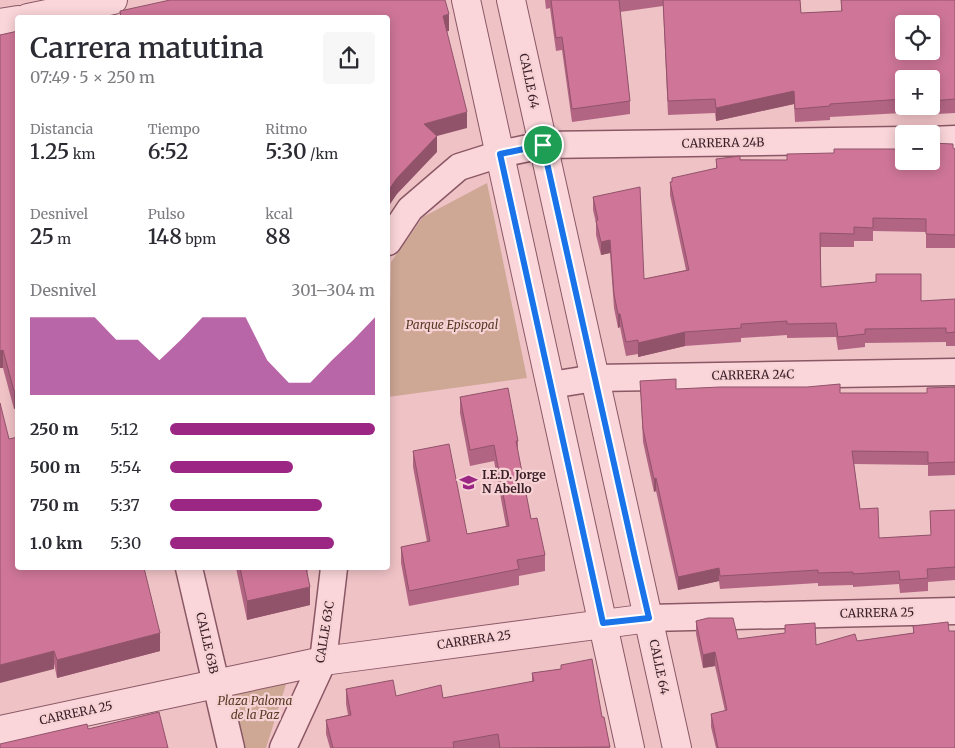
<!DOCTYPE html>
<html lang="es">
<meta charset="utf-8">
<style>
body{margin:0;font-family:Merriweather,serif;background:#f7f7f7;color:#2b2b33;height:100vh;display:flex;flex-direction:column;font-size:19px;white-space:nowrap}
*{box-sizing:border-box;margin:0}
p{font-size:16px;color:#7c7c81}
.icon{flex:none;width:28px;height:28px;fill:none;stroke:currentColor;stroke-width:2;stroke-linecap:round;stroke-linejoin:round}
.map{position:relative;flex:1;overflow:hidden}
.panel{position:absolute;left:15px;top:15px;width:375px;height:555px;display:flex;flex-direction:column;background:#fff;border-radius:5px;box-shadow:0 2px 12px #0003}
.panel>*{flex:none}
.controls{position:absolute;left:895px;top:15px;display:grid;gap:10px}
.controls a{display:grid;place-items:center;width:45px;height:45px;border-radius:5px;background:#fff;box-shadow:0 2px 12px #0003;font-size:25px}
.pin{position:absolute;display:grid;place-items:center;width:42px;height:42px;color:#fff;margin:-21px;border:2px solid #fff;border-radius:50%;box-shadow:0 1px 5px #0007}
.round{display:grid;place-items:center;flex:none;width:52px;height:52px;border-radius:5px;background:#f7f7f7}
.overview{display:flex;align-items:center;justify-content:space-between;height:85px;padding:0 15px}
h1{font-size:28px;font-weight:600;line-height:38px}
.figures{display:grid;grid-template-columns:repeat(3,1fr);gap:8px;height:85px;padding:5px 15px}
.figures div{display:grid;align-content:center}
.figures b{font-size:21px;font-weight:600}
.figures small{font-size:14px;font-weight:400}
.figures p{font-size:14px}
.chart{height:140px;padding:10px 15px}
.chart p{display:flex;justify-content:space-between}
.chart svg{width:100%;height:90px;margin-top:5px;fill:#9b2684;opacity:.7}
ul{padding:0 15px;list-style:none;font-size:16px}
li{display:grid;grid-template-columns:80px 60px 1fr;align-items:center;height:38px}
li i{height:12px;border-radius:6px;background:#9b2684}
.map>svg:first-child{display:block}
</style>
<div class="map">
<svg width="955" height="748" viewBox="0 0 955 748">
<rect width="100%" height="100%" fill="#efc2c6"/>
<!-- green -->
<g fill="#cea795">
<path d="M487 183 527 378 388 397 391 262 423 217Z"/>
<path d="M287 681 266 748H244L226 689Z"/>
</g>
<g fill="none" stroke-linecap="round" stroke-linejoin="round">
<defs>
<g id="minor">
<path d="M931 140 955 139"/>
<path d="M388 242 410 209 459 167 500 154 543 145 904 140"/>
<path d="M551 385 595 378 955 372"/>
<path d="M189 568 231 748"/>
<path d="M649 618 955 611"/>
<path d="M283 748 323 661 334 568"/>
</g>
<g id="tertiary">
<path d="M466 0 630 748"/>
<path d="M511 0 677 748"/>
<path d="M28 18 113 0"/>
<path d="M0 23 18 20"/>
<path d="M0 730 323 661 649 618"/>
</g>
</defs>
<!-- minor casing -->
<use href="#minor" stroke="#8a5865" stroke-width="29"/>
<!-- tertiary casing -->
<use href="#tertiary" stroke="#8a5865" stroke-width="30"/>
<!-- minor -->
<use href="#minor" stroke="#fad5d9" stroke-width="26"/>
<!-- tertiary -->
<use href="#tertiary" stroke="#fad5d9" stroke-width="28"/>
</g>
<!-- wall -->
<g fill="#b26583" fill-rule="evenodd">
<path d="M545 0H800L801 13 841 11V0H955V113L919 115V112L830 117V120L795 122 794 104 716 121 715 113 668 115 663 6 620 12 630 101V114L572 122 562 50 556 51 550 8 546 9ZM904 79H931V106H904Z"/>
<path d="M18 31 14 409 3 368H0V35Z"/>
<path d="M716 159 787 160 955 231V248H926V232L873 231V241H854V247H821V287L921 301 955 299V346H946V342L865 343V347L838 350 836 337 787 338V335L741 338V342L685 346 638 357V354L626 356 620 327 618 328 614 308 610 253 601 255 596 235V223L593 210V197L644 279 686 270 670 195V182L716 168Z"/>
<path d="M640 381 676 389 840 393H927L955 387V475L928 476V465L854 464 860 509 879 538 931 535 930 511 955 510V580L928 582V591L900 593 899 584 853 587V585L818 586V583L720 589 719 581 678 590 656 491 654 492 643 442Z"/>
<path d="M460 397 518 441V454L531 519 545 555V571L519 576V585L409 606 401 563V547L427 542 413 467V451L467 534 506 526 494 461 470 466 460 413Z"/>
<path d="M9 439 160 651 57 678Z"/>
<path d="M236 568H308L307 575 310 605 247 620Z"/>
<path d="M696 621 738 639 816 645 857 641 913 633V626L955 748H716L711 727V714L725 711 715 666 703 668 696 634Z"/>
<path d="M561 665 602 717H604L610 748H330L326 734V720L348 715 346 704V689L396 696 443 698 532 682V673L561 669Z"/>
</g>
<!-- shaded-wall -->
<g fill="#91536a">
<path d="M449 14V31L443 32V16Z"/>
<path d="M794 91V104L716 121V108Z"/>
<path d="M467 112V128L437 136V152L397 194 388 207V191L424 124Z"/>
<path d="M610 240V253L601 255V242Z"/>
<path d="M618 314H620V327L618 328Z"/>
<path d="M685 332V346L638 357V343Z"/>
<path d="M3 350V368H0V351Z"/>
<path d="M18 390V408L14 409V391Z"/>
<path d="M656 478V491L654 492V479Z"/>
<path d="M719 568V581L678 590V577Z"/>
<path d="M310 587V605L247 620V601Z"/>
<path d="M160 633V651L57 678V660Z"/>
<path d="M54 651V669L0 683V665Z"/>
<path d="M715 652V666L703 668V655Z"/>
</g>
<!-- building -->
<g fill="#cf7698" stroke="#91536a" fill-rule="evenodd">
<path d="M170 0H445L449 14 443 16 467 112 424 124 437 136 397 178 388 191V18H121L120 11Z"/>
<path d="M551 0H619L630 101 572 109 562 37 556 38Z"/>
<path d="M663 0H800L801 13 842 11 841 0H955V99L931 101V79H904V99L830 104V106L795 109 794 91 716 108 715 99 668 101ZM904 24H931V51H904Z"/>
<path d="M18 31V390L14 391 3 350 0 351V35Z"/>
<path d="M931 143 953 144V148L955 149V235L926 234V219L873 218V228L854 227V234L820 233 821 287 876 282V274H921V301L955 299V332L946 333V328L865 329V334L838 337 836 323 787 324V321L741 324V328L685 332 638 343V340L626 342 620 314H618L614 294 610 240 601 242 596 221 598 220 593 197 640 187 644 279 689 270 670 182H672V178L717 168 716 159 740 156V160H787V154L834 153V149H904V161H931Z"/>
<path d="M676 379V389L720 387H807L840 384V393H927V388L955 387V462L928 463V452L852 451 860 509 878 508 879 538 931 535 930 511 955 510V567L927 569 928 578 900 580 899 571 853 574V572L818 573V570L720 576 719 568 678 577 656 478 654 479 643 429 640 381Z"/>
<path d="M508 388 518 441H516L531 519 537 518 545 555 517 560 519 569 409 591 401 547 430 541 413 451 449 444 467 534 509 526 494 445 470 450 460 397Z"/>
<path d="M0 403 9 439 18 437V568H144L160 633 57 660 54 651 0 665Z"/>
<path d="M240 568H306L310 587 247 601Z"/>
<path d="M708 618H733L738 639 785 633V625L815 623 816 645 855 634 857 641 914 633 913 626 948 622 949 631H955V748H718L711 714 727 710 715 652 703 655 696 621Z"/>
<path d="M592 659 602 717H604L610 747 500 748 498 734 453 742 454 748H333L326 720 351 715 346 689 393 680 396 696 441 685 443 698 534 681 532 673 561 669V665Z"/>
<path d="M159 712 168 748H0V744L87 724 88 729Z"/>
</g>
<g fill="none" stroke-linecap="round" stroke-linejoin="round">
<defs>
<path id="route" d="M543 145 635 558 649 618 603 623 500 154Z"/>
</defs>
<!-- route casing -->
<use href="#route" stroke="#fff" stroke-width="10"/>
<!-- route -->
<use href="#route" stroke="#1a73e8" stroke-width="6"/>
</g>
<!-- icons -->
<defs>
<symbol id="school-bare" viewBox="-9 -9 18 18"><path d="M0-5L7-2L0 1L-7-2ZM-4 1L0 2.5L4 1V4Q0 6-4 4Z" fill="#9b2684" stroke="#f7d2d5" stroke-width="2.5" paint-order="stroke"/></symbol>
</defs>
<g fill-rule="evenodd">
<use href="#school-bare" x="456" y="470" width="25" height="25"/>
</g>
<g text-anchor="middle" stroke-width="4.5" stroke-linejoin="round" paint-order="stroke">
<!-- street labels -->
<g font-size="12" fill="#391d26" stroke="#f7d2d5">
<text transform="translate(529 81) rotate(78)" y="4">CALLE 64</text>
<text transform="translate(723 143) rotate(-1)" y="4">CARRERA 24B</text>
<text transform="translate(753 375) rotate(-1)" y="4">CARRERA 24C</text>
<text transform="translate(877 613) rotate(-1)" y="4">CARRERA 25</text>
<text transform="translate(325 632) rotate(-81)" y="4">CALLE 63C</text>
<text transform="translate(474 640) rotate(-8)" y="4">CARRERA 25</text>
<text transform="translate(207 643) rotate(77)" y="4">CALLE 63B</text>
<text transform="translate(659 667) rotate(78)" y="4">CALLE 64</text>
<text transform="translate(76 713) rotate(-12)" y="4">CARRERA 25</text>
</g>
<!-- park labels -->
<g font-size="12" font-style="italic" fill="#563a23" stroke="#f7d2d5">
<text x="452" y="329">Parque Episcopal</text>
<text x="255" y="705">Plaza Paloma<tspan x="255" dy="14">de la Paz</tspan></text>
</g>
<!-- poi labels -->
<g font-size="12" font-weight="bold" fill="#391d26" stroke="#f7d2d5" text-anchor="start">
<text x="482" y="479">I.E.D. Jorge<tspan x="482" dy="14">N Abello</tspan></text>
</g>
</g>
</svg>
<div class="controls">
<a><svg class="icon" aria-label="locate" viewBox="0 0 24 24"><circle cx="12" cy="12" r="6"/><path d="M12 2v4M12 18v4M2 12h4M18 12h4"/></svg></a>
<a>+</a>
<a>−</a>
</div>
<div class="pin" style="left:543px;top:145px;background:#1e9e55"><svg class="icon" aria-label="arrive" viewBox="0 0 24 24"><path d="M6 21V4h12l-3 4 3 4H6"/></svg></div>
<section class="panel">
<div class="overview"><div><h1>Carrera matutina</h1><p>07:49 · 5 × 250 m</p></div><a class="round"><svg class="icon" aria-label="share" viewBox="0 0 24 24"><path d="M12 15V3M7 8l5-5 5 5M5 13v7h14v-7"/></svg></a></div>
<div class="figures">
<div><p>Distancia</p><b>1.25<small> km</small></b></div>
<div><p>Tiempo</p><b>6:52</b></div>
<div><p>Ritmo</p><b>5:30<small> /km</small></b></div>
</div>
<div class="figures">
<div><p>Desnivel</p><b>25<small> m</small></b></div>
<div><p>Pulso</p><b>148<small> bpm</small></b></div>
<div><p>kcal</p><b>88</b></div>
</div>
<div class="chart"><p><span>Desnivel</span>301–304 m</p>
<svg viewBox="0 0 160 44" preserveAspectRatio="none"><path d="M0 44V6L10 6L20 6L30 6L40 17L50 17L60 27L70 17L80 6L90 6L100 6L110 27L120 38L130 38L140 27L150 17L160 6V44z"/></svg>
</div>
<ul>
<li><b>250 m</b>5:12<i style="width:100%"></i></li>
<li><b>500 m</b>5:54<i style="width:60%"></i></li>
<li><b>750 m</b>5:37<i style="width:74%"></i></li>
<li><b>1.0 km</b>5:30<i style="width:80%"></i></li>
</ul>
</section>
</div>
